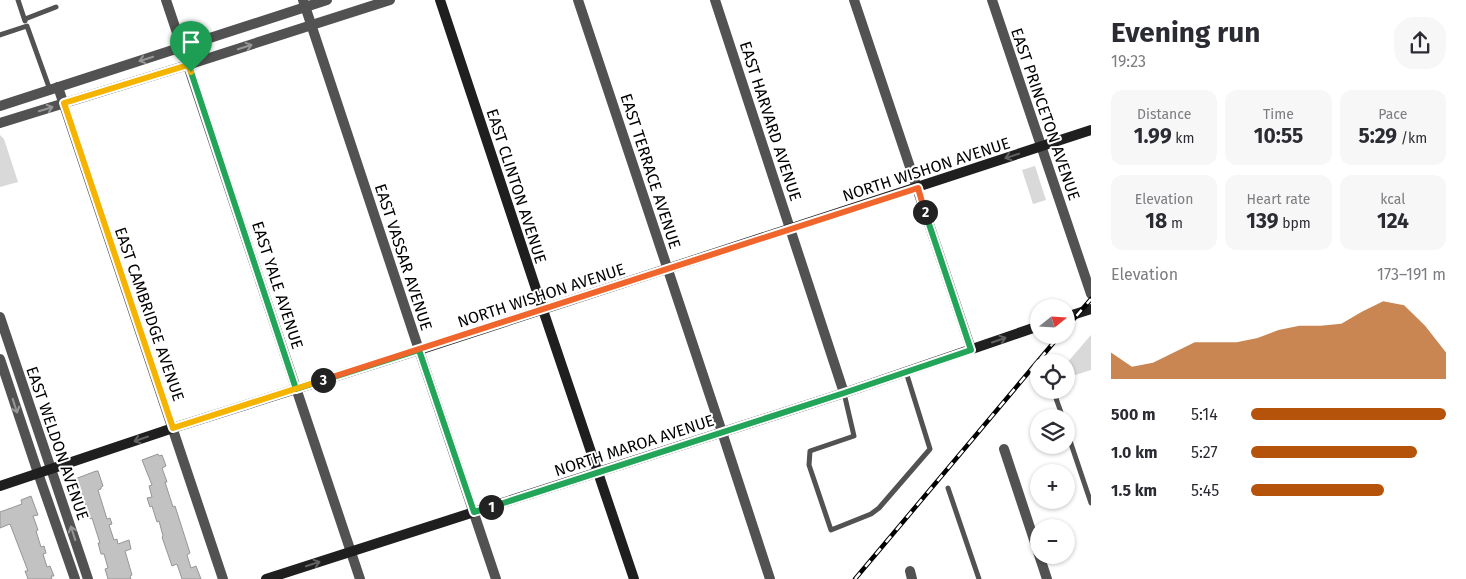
<!DOCTYPE html>
<meta charset="utf-8">
<style>
body{margin:0;font-family:"Fira Sans",sans-serif;background:#f7f7f7;color:#2b2b33;height:100vh;display:flex;flex-direction:column;font-size:19px;white-space:nowrap}
*{box-sizing:border-box;margin:0}
p{font-size:16px;color:#7c7c81}
.icon{flex:none;width:28px;height:28px;fill:none;stroke:currentColor;stroke-width:2;stroke-linecap:round;stroke-linejoin:round}
.map{position:relative;flex:1;overflow:hidden}
.sheet{display:flex;flex-direction:column;background:#fff;width:375px}
.sheet>*{flex:none}
.needle{width:32px;rotate:72deg}
.controls{position:absolute;left:1030px;top:299px;display:grid;gap:10px}
.controls a{display:grid;place-items:center;width:45px;height:45px;border-radius:50%;background:#fff;box-shadow:0 1px 4px #0004;font-size:25px}
.pin{position:absolute;display:grid;place-items:center;width:42px;height:42px;color:#fff;margin:-51px -21px;border-radius:50% 50% 50% 0;rotate:-45deg;box-shadow:0 0 5px #0007}
.pin .icon{rotate:45deg}
.km{position:absolute;width:25px;height:25px;margin:-12px;border-radius:50%;background:#222;color:#fff;font-size:14px;line-height:25px;text-align:center}
.round{display:grid;place-items:center;flex:none;width:52px;height:52px;border-radius:20px;background:#f7f7f7}
.head{display:flex;align-items:center;justify-content:space-between;height:85px;padding:0 20px}
h1{font-size:28px;font-weight:700;line-height:38px}
.metrics{display:grid;grid-template-columns:repeat(3,1fr);gap:8px;height:85px;padding:5px 20px}
.metrics div{display:grid;align-content:center;border-radius:12px;background:#f7f7f7;text-align:center}
.metrics b{font-size:21px;font-weight:700}
.metrics small{font-size:14px;font-weight:400}
.metrics p{font-size:14px}
.chart{height:140px;padding:10px 20px}
.chart p{display:flex;justify-content:space-between}
.chart svg{width:100%;height:90px;margin-top:5px;fill:#b45309;opacity:.7}
ul{padding:0 20px;list-style:none;font-size:16px}
li{display:grid;grid-template-columns:80px 60px 1fr;align-items:center;height:38px}
li i{height:12px;border-radius:6px;background:#b45309}
main{display:flex;flex:1;min-height:0}
.map>svg:first-child{display:block}
</style>
<main>
<div class="map">
<svg width="1091" height="579" viewBox="0 0 1091 579">
<rect width="100%" height="100%" fill="#fff"/>
<!-- green -->
<g fill="#d9d9d9">
<path d="M0 135 4 139 18 182 0 187Z"/>
<path d="M1035 166 1046 200 1033 204 1022 170Z"/>
<path d="M1091 335V370L1066 378V364Z"/>
</g>
<!-- building -->
<g fill="#c2c2c2" stroke="#969696">
<path d="M158 454 159 456 162 455 166 466 162 468 167 482H165L173 507 175 506 190 553 187 555 191 568 196 566 201 579H182L177 564 172 566 162 537 163 536 159 521 157 522 152 506 150 507 147 498 152 497 149 486 152 485 142 460Z"/>
<path d="M96 471H98L103 486 101 487V489L98 490 107 519 110 518 112 524 109 525 114 540 117 539 118 544 129 540 131 549 125 551 132 575 130 576 131 579H108L105 569 108 568 104 554H101L98 543H100L92 518 90 519 82 493 79 494 75 479Z"/>
<path d="M31 496 38 515 33 516 38 530 36 531 41 547 44 546 46 553 43 554 47 567 50 566 54 576H51L52 579H28L25 571H28L10 524 0 528V512L22 504 21 500Z"/>
</g>
<g fill="none" stroke-linecap="round" stroke-linejoin="round">
<!-- service -->
<g stroke="#525252" stroke-width="5">
<path d="M18 0 25 21"/>
<path d="M25 19 56 7"/>
<path d="M0 35 27 26 50 90"/>
<path d="M1053 390 1063 418"/>
<path d="M844 393 854 436 810 451 809 465 831 530 871 514 879 508 930 449 906 372"/>
<path d="M1066 429 1091 503"/>
<path d="M948 488 979 579"/>
</g>
<!-- minor -->
<g stroke="#525252" stroke-width="10">
<path d="M166 0 360 579"/>
<path d="M303 0 419 350 496 579"/>
<path d="M578 0 722 432 770 579"/>
<path d="M715 0 844 393"/>
<path d="M854 0 971 349"/>
<path d="M992 0 1091 294"/>
<path d="M58 87 223 579"/>
<path d="M1004 449 1047 579"/>
<path d="M910 571 912 579"/>
</g>
<!-- tertiary -->
<g stroke="#525252" stroke-width="10">
<path d="M0 106 327 0"/>
<path d="M0 123 178 68 390 0"/>
<path d="M0 317 88 579"/>
<path d="M0 359 38 473 75 579"/>
</g>
<!-- secondary -->
<g stroke="#1f1f1f" stroke-width="10">
<path d="M440 0 543 310 634 579"/>
<path d="M1066 317 1091 309"/>
<path d="M0 486 173 428 419 350 1091 130"/>
<path d="M266 579 844 393 1039 326"/>
</g>
<defs>
<g id="rail">
<path d="M1066 328 1091 299"/>
<path d="M855 579 1060 335"/>
</g>
</defs>
<!-- rail casing -->
<use href="#rail" stroke="#000" stroke-width="4.5"/>
<!-- rail -->
<use href="#rail" stroke="#fff" stroke-width="2.5" stroke-dasharray="8" stroke-linecap="butt"/>
</g>
<!-- one-way arrows -->
<defs><path id="oneway-shaft" d="M-6 0H5M1.5-3L5.5 0L1.5 3" fill="none" stroke-width="1.6" stroke-linecap="round" stroke-linejoin="round" transform="scale(1.25)"/></defs>
<g stroke="#979797">
<use href="#oneway-shaft" transform="translate(245 47) rotate(-18)"/>
<use href="#oneway-shaft" transform="translate(146 59) rotate(162)"/>
<use href="#oneway-shaft" transform="translate(46 109) rotate(-17)"/>
<use href="#oneway-shaft" transform="translate(15 406) rotate(72)"/>
<use href="#oneway-shaft" transform="translate(73 533) rotate(-108)"/>
</g>
<g stroke="#626262">
<use href="#oneway-shaft" transform="translate(1012 156) rotate(162)"/>
<use href="#oneway-shaft" transform="translate(999 340) rotate(-19)"/>
<use href="#oneway-shaft" transform="translate(141 439) rotate(161)"/>
<use href="#oneway-shaft" transform="translate(313 564) rotate(-18)"/>
</g>
<g fill="none" stroke-linecap="round" stroke-linejoin="round">
<defs>
<path id="split-1" d="M191 72 296 389 419 350 474 512 491 507"/>
<path id="split-2" d="M491 507 844 393 971 350 925 212"/>
<path id="split-3" d="M323 380 918 188 925 212"/>
<path id="split-4" d="M191 72 188 65 64 103 173 428 323 380"/>
</defs>
<!-- split-1 casing -->
<use href="#split-1" stroke="#fff" stroke-width="10"/>
<!-- split-2 casing -->
<use href="#split-2" stroke="#fff" stroke-width="10"/>
<!-- split-3 casing -->
<use href="#split-3" stroke="#fff" stroke-width="10"/>
<!-- split-4 casing -->
<use href="#split-4" stroke="#fff" stroke-width="10"/>
<!-- split-1 -->
<use href="#split-1" stroke="#22a559" stroke-width="6"/>
<!-- split-2 -->
<use href="#split-2" stroke="#22a559" stroke-width="6"/>
<!-- split-3 -->
<use href="#split-3" stroke="#f0652b" stroke-width="6"/>
<!-- split-4 -->
<use href="#split-4" stroke="#f5b400" stroke-width="6"/>
</g>
<g text-anchor="middle" stroke-width="4" stroke-linejoin="round" paint-order="stroke">
<!-- street labels -->
<g font-size="16" fill="#000" stroke="#fff">
<text transform="translate(1046 114) rotate(71)" y="6">EAST PRINCETON AVENUE</text>
<text transform="translate(771 121) rotate(72)" y="6">EAST HARVARD AVENUE</text>
<text transform="translate(926 169) rotate(-18)" y="6">NORTH WISHON AVENUE</text>
<text transform="translate(651 171) rotate(72)" y="6">EAST TERRACE AVENUE</text>
<text transform="translate(517 186) rotate(72)" y="6">EAST CLINTON AVENUE</text>
<text transform="translate(404 257) rotate(72)" y="6">EAST VASSAR AVENUE</text>
<text transform="translate(278 285) rotate(72)" y="6">EAST YALE AVENUE</text>
<text transform="translate(541 295) rotate(-18)" y="6">NORTH WISHON AVENUE</text>
<text transform="translate(150 314) rotate(71)" y="6">EAST CAMBRIDGE AVENUE</text>
<text transform="translate(58 443) rotate(71)" y="6">EAST WELDON AVENUE</text>
<text transform="translate(634 445) rotate(-18)" y="6">NORTH MAROA AVENUE</text>
</g>
</g>
</svg>
<div class="controls">
<a><svg class="needle" viewBox="-14 -14 28 28"><path d="M0-13l5 13h-10z" fill="#e53935"/><path d="M0 13l5-13h-10z" fill="#7c7c81"/></svg></a>
<a><svg class="icon" aria-label="locate" viewBox="0 0 24 24"><circle cx="12" cy="12" r="6"/><path d="M12 2v4M12 18v4M2 12h4M18 12h4"/></svg></a>
<a><svg class="icon" aria-label="layers" viewBox="0 0 24 24"><path d="M12 4l9 5-9 5-9-5zM3 14l9 5 9-5"/></svg></a>
<a>+</a>
<a>−</a>
</div>
<div class="pin" style="left:191px;top:72px;background:#1e9e55"><svg class="icon" aria-label="arrive" viewBox="0 0 24 24"><path d="M6 21V4h12l-3 4 3 4H6"/></svg></div>
<b class="km" style="left:491px;top:507px">1</b>
<b class="km" style="left:925px;top:212px">2</b>
<b class="km" style="left:323px;top:380px">3</b>
</div>
<section class="sheet">
<div class="head"><div><h1>Evening run</h1><p>19:23</p></div><a class="round"><svg class="icon" aria-label="share" viewBox="0 0 24 24"><path d="M12 15V3M7 8l5-5 5 5M5 13v7h14v-7"/></svg></a></div>
<div class="metrics">
<div><p>Distance</p><b>1.99<small> km</small></b></div>
<div><p>Time</p><b>10:55</b></div>
<div><p>Pace</p><b>5:29<small> /km</small></b></div>
</div>
<div class="metrics">
<div><p>Elevation</p><b>18<small> m</small></b></div>
<div><p>Heart rate</p><b>139<small> bpm</small></b></div>
<div><p>kcal</p><b>124</b></div>
</div>
<div class="chart"><p><span>Elevation</span>173–191 m</p>
<svg viewBox="0 0 160 44" preserveAspectRatio="none"><path d="M0 44V31L10 38L20 36L30 31L40 26L50 26L60 26L70 24L80 20L90 18L100 18L110 17L120 11L130 6L140 8L150 18L160 31V44z"/></svg>
</div>
<ul>
<li><b>500 m</b>5:14<i style="width:100%"></i></li>
<li><b>1.0 km</b>5:27<i style="width:85%"></i></li>
<li><b>1.5 km</b>5:45<i style="width:68%"></i></li>
</ul>
</section>
</main>
